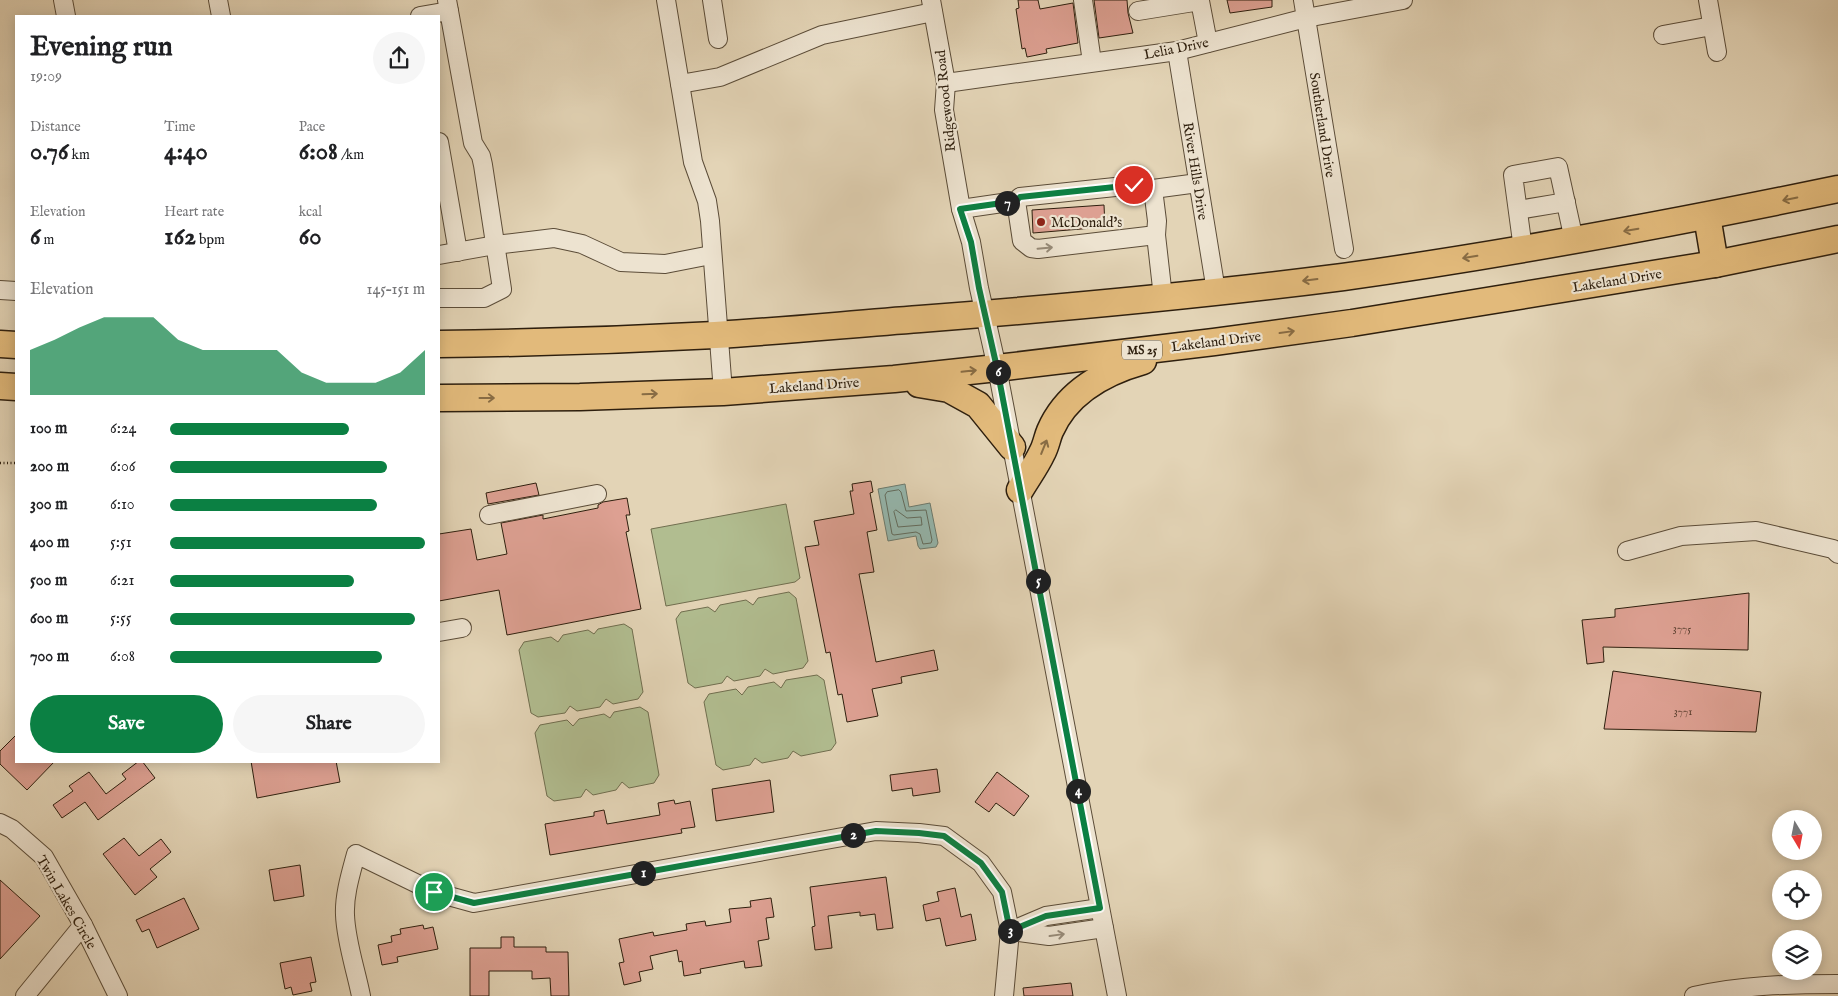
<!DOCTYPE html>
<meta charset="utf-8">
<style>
body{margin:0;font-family:"IM FELL English",serif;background:#f6f6f6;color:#202124;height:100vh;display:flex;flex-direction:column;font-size:19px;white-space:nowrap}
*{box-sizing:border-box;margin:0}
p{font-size:16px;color:#757577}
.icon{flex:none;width:28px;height:28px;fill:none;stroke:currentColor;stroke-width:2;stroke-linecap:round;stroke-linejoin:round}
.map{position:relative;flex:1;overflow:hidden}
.details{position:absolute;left:15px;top:15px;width:425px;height:748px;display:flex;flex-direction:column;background:#fff;border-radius:0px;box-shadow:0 2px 12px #0003}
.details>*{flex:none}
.needle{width:32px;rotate:170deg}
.buttons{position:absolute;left:1772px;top:810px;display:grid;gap:10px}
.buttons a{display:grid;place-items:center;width:50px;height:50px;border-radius:50%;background:#fff;box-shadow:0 2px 12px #0003;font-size:25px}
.pin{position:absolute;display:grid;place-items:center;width:42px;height:42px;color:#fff;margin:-21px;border:2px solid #fff;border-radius:50%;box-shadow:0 1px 5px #0007}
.km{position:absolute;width:25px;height:25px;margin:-12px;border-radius:50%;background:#222;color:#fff;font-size:14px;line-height:25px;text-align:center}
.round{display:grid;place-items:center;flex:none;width:52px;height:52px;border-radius:26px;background:#f6f6f6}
.summary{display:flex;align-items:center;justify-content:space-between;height:85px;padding:0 15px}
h1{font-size:28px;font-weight:700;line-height:38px}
.metrics{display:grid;grid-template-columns:repeat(3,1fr);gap:8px;height:85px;padding:5px 15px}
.metrics div{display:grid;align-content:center}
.metrics b{font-size:25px;font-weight:700}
.metrics small{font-size:14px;font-weight:400}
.metrics p{font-size:14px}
.chart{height:140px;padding:10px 15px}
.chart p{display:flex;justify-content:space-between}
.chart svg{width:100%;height:90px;margin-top:5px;fill:#0b8043;opacity:.7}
.cta{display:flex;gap:10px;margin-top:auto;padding:10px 15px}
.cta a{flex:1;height:58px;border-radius:30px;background:#0b8043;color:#fff;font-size:20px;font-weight:700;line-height:58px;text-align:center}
.cta a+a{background:#f6f6f6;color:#202124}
ul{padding:0 15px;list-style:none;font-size:16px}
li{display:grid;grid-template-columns:80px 60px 1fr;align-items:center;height:38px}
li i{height:12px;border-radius:6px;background:#0b8043}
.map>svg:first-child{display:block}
</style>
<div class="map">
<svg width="1838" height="996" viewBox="0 0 1838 996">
<rect width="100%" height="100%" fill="#e3d4b6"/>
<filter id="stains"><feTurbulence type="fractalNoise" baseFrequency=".004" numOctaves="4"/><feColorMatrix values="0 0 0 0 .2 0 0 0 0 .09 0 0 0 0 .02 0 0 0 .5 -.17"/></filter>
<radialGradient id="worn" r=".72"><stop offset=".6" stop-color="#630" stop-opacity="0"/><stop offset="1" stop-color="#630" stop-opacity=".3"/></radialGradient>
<!-- green -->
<g fill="#b1bd90" stroke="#706e4f">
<path d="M786 504 800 578 795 582 666 606 651 529Z"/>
<path d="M789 592 796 598 808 661 803 668 773 674 765 669 760 676 734 681 727 676 722 683 695 688 688 683 676 619 681 612 708 607 715 612 720 605 746 600 753 605 758 598Z"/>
<path d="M624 624 632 629 643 692 638 699 613 704 606 699 600 707 577 711 570 706 565 713 538 717 531 713 519 650 524 642 551 637 558 642 563 635 588 630 594 634 598 629Z"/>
<path d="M817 675 824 680 836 743 831 750 801 756 793 751 788 758 762 763 755 758 750 765 723 770 716 765 704 702 709 694 736 689 742 695 748 687 774 682 781 688 786 680Z"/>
<path d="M640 707 648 712 659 775 654 783 629 788 622 782 616 790 593 795 586 789 581 797 554 801 547 796 535 733 540 725 567 720 573 726 579 719 604 714 610 718 614 712Z"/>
</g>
<!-- water -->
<path fill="#95b8af" stroke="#6c7b6f" d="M905 484 909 507 930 503 938 543 936 547 920 549 918 546 916 536 888 541 878 489Z"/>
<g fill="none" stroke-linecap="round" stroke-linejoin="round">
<!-- shore -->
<g stroke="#626c5e" stroke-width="1">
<path d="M899 490 901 492 906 511 926 510 932 540 931 543 923 544 920 534 916 532 894 535 892 534 885 495 887 492Z"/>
<path d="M896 510 907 518 921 517 922 525 898 527 894 512Z"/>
</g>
</g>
<!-- building -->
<g fill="#dda092" stroke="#2e1f0e">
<path d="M1018 0H1038L1040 9 1073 3 1078 43 1046 49 1047 53 1027 57 1025 48 1022 49 1016 9 1019 8Z"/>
<path d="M1094 0H1127L1128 13 1133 33 1099 38Z"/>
<path d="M1227 0H1272V7L1230 13Z"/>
<path d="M1104 205 1105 227 1033 233 1032 210Z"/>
<path d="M871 481 873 492 870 493 877 530 867 532 874 572 859 574 876 662 934 650 938 670 901 677 902 683 872 689 878 716 847 722 842 694 838 695 830 652 826 653 805 547 819 545 814 521 854 514 850 491H853L852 484Z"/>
<path d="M536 483 539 495 488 504 486 493Z"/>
<path d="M627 498 630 515H626L629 531 626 532 641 609 507 635 499 590 439 601V534L471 529 477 560 507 554 501 523 543 515V519L598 508V505L603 502Z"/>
<path d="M1749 593 1748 650 1603 647 1604 662 1587 664 1582 620 1615 617V609Z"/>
<path d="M1613 671 1761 692 1756 732 1604 729Z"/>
<path d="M16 735V761H55L27 790 0 764V751Z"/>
<path d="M139 761H142L155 778 98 820 85 802 62 818 53 805 73 791 69 786 89 772 106 794 126 779 122 774Z"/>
<path d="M251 761H336L340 782 257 798Z"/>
<path d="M937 769 940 792 913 796 912 788 892 791 890 775Z"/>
<path d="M997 772 1029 796 1014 816 996 803 989 812 975 802Z"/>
<path d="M770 780 774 812 716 821 712 789Z"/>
<path d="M674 800 675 804 690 801 695 827 681 829 682 833 550 855 545 824 594 816V812L604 810 607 824 660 815 658 803Z"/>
<path d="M124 838 139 856 161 839 171 852 150 869 157 877 135 895 103 854Z"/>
<path d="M300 865 304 896 274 901 269 870Z"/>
<path d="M886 877 893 928 877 930 875 914 860 916V912L828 916 832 948 815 950 812 927 815 926 810 887Z"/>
<path d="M0 880 40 916 0 959Z"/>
<path d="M955 888 961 917 971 914 976 940 946 946 940 918 926 921 923 905 939 901 937 892Z"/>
<path d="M184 898 199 929 157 948 149 929 142 932 136 920Z"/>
<path d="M771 898 774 917 766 918 769 939 758 941 762 966 745 968 744 961 700 969 701 973 684 976 682 961 679 962 677 950 650 956 653 969 639 972 641 981 624 985 619 963 624 962 619 939 653 932 654 936 687 930 686 924 705 921 706 926 731 922 729 909 751 907 750 901Z"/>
<path d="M423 925 424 929 433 927 438 949 397 957 398 962 382 965 378 945 392 942 391 936 401 934 400 929Z"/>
<path d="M501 937H514V947H546V952H568L569 996H551L550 978 532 979V971H489V996H470V948H501Z"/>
<path d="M311 957 316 982 310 983 312 991 293 995 291 987 285 989 280 963Z"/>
<path d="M1071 983 1073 996H1024L1023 988Z"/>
</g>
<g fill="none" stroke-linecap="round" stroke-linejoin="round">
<defs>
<g id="minor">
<path d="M63 0 66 16"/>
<path d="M218 0 221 16"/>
<path d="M666 0 693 162 707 201 710 221 723 392"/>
<path d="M712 0 718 39"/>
<path d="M931 0 946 83 944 110 961 209 971 242 979 288 997 368 1117 996"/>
<path d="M1083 0 1092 62"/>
<path d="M1303 0 1344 249"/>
<path d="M1708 0 1717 52"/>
<path d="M1138 11 1200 1 1208 43"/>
<path d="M420 16 449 11"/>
<path d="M1663 35 1712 26"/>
<path d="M1177 51 1216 291"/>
<path d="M946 83 1177 51 1306 18 1403 0"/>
<path d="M680 84 720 77 822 35 933 12"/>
<path d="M439 142 458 252"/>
<path d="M1153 189 1198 183"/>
<path d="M961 209 1016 201 1020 197 1134 185 1153 189 1157 221 1156 235 1038 249 1031 248 1022 241 1016 201"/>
<path d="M1518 210 1566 202"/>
<path d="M1156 235 1163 297"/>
<path d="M1523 249 1513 175 1558 167 1574 240"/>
<path d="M439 255 495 245 554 238 582 244 621 262 665 264 711 255"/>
<path d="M0 290 16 291"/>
<path d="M439 298H484L502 289 483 165 481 156 473 143 447 0"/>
<path d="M489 515 597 494"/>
<path d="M1627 551 1681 536 1756 531 1833 549 1838 554"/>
<path d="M439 632 462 628"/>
<path d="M0 823 12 829 44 857 83 925 118 996"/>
<path d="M1013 930 1046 916 1100 908"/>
<path d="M1010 931 1049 936 1104 928"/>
<path d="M25 996 83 925"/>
<path d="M361 996C356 970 346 942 345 915 344 895 351 873 356 854L434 892 474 903 876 831 919 833 944 836 981 863 1002 892 1010 931 1004 996"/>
<path d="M1694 996C1741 985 1790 984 1838 984"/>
</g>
<g id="highway">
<path d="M1707 216 1715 264"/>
<path d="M0 344 16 345"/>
<path d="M439 344C531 343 623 340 715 335 783 331 852 324 920 319 1061 308 1202 295 1343 277 1509 254 1674 223 1838 189"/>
<path d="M919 384 949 389 978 405 1012 447"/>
<path d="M0 386 16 387"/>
<path d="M439 398 580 397 723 392 894 379 997 368 1214 342 1352 323 1715 264 1838 239"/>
<path d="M1020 490C1027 478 1036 466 1042 453 1046 446 1047 438 1050 431 1067 392 1104 372 1143 361"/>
</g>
</defs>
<!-- minor casing -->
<use href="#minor" stroke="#5b4c38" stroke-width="20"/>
<!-- highway casing -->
<use href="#highway" stroke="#2e1f0e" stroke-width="29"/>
<!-- path -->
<path stroke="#2e1f0e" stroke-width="2.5" stroke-dasharray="1 2.5" stroke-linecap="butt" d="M0 463H16"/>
<!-- minor -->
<use href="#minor" stroke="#ede3d0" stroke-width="18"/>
<!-- highway -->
<use href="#highway" stroke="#e2ba7b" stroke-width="26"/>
</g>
<!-- one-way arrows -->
<defs><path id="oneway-shaft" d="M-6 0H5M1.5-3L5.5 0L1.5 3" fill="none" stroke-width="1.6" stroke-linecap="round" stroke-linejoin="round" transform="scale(1.25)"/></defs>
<g stroke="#886c44">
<use href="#oneway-shaft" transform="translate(1790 199) rotate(168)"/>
<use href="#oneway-shaft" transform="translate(1631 230) rotate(170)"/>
<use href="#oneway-shaft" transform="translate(1470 257) rotate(171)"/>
<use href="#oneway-shaft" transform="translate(1310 280) rotate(173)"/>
<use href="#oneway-shaft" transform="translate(1287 332) rotate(-8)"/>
<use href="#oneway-shaft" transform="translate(969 371) rotate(-6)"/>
<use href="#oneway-shaft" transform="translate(650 394) rotate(-2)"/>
<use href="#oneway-shaft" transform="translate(487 398)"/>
<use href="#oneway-shaft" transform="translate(1044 447) rotate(-68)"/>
</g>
<g stroke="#978b79">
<use href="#oneway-shaft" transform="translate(1045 248) rotate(-5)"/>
<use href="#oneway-shaft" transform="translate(1057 935) rotate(-8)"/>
</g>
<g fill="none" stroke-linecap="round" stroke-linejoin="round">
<defs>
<path id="route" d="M434 892 474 903 876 831 919 833 944 836 981 863 1002 892 1010 931 1046 916 1100 908 997 368 979 288 971 242 960 209 1016 201 1020 197 1134 185"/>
</defs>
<!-- route casing -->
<use href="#route" stroke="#fff" stroke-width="10"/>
<!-- route -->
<use href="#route" stroke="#0b8043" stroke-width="6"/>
</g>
<!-- markers -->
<circle fill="#8f2418" stroke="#ede3d0" stroke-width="2" cx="1041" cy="222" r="5"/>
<g text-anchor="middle" stroke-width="4.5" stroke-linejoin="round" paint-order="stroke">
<!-- number labels -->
<g font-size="11" fill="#5a3f2f">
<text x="1682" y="632">3775</text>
<text x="1683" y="715">3771</text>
</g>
<!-- shield labels -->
<rect fill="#ede3d0" stroke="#675a48" stroke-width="1" x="1122" y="340.5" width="40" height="19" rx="4"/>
<g font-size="12" font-weight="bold" fill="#2e1f0e">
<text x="1142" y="354">MS 25</text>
</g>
<!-- street labels -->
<g font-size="14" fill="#2e1f0e" stroke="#ede3d0">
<text transform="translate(1176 48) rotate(-11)" y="5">Lelia Drive</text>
<text transform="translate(945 101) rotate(-96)" y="5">Ridgewood Road</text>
<text transform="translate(1323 125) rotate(81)" y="5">Southerland Drive</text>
<text transform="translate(1196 171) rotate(81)" y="5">River Hills Drive</text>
<text transform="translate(1617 280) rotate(-9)" y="5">Lakeland Drive</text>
<text transform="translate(1216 341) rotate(-7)" y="5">Lakeland Drive</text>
<text transform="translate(814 385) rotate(-4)" y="5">Lakeland Drive</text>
<text transform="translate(67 902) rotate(60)" y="5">Twin Lakes Circle</text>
</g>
<!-- poi labels -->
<g font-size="14" fill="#2e1f0e" stroke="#ede3d0" text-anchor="start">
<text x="1051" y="227">McDonald's</text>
</g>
</g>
<rect width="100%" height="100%" filter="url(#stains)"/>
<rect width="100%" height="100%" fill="url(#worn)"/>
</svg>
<div class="buttons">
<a><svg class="needle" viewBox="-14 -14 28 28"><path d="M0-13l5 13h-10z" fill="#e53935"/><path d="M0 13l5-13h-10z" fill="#757577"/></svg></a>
<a><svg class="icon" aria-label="locate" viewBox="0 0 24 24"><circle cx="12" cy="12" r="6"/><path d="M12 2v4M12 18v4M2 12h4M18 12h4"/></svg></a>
<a><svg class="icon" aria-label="layers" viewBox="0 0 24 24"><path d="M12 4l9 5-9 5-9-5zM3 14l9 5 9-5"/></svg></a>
</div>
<div class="pin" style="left:434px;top:892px;background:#1e9e55"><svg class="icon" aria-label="arrive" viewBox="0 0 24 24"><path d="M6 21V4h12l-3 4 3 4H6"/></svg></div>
<div class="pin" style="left:1134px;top:185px;background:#d93025"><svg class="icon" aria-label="check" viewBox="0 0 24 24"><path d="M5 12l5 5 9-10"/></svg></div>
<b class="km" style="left:643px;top:873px">1</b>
<b class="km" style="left:853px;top:835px">2</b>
<b class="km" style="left:1010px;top:931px">3</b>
<b class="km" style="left:1078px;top:791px">4</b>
<b class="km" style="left:1038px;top:581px">5</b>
<b class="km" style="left:998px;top:372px">6</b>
<b class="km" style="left:1007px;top:203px">7</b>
<section class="details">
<div class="summary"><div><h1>Evening run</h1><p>19:09</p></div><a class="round"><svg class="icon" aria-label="share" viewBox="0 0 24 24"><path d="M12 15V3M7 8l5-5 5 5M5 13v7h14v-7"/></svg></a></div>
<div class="metrics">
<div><p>Distance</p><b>0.76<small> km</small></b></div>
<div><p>Time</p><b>4:40</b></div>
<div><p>Pace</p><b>6:08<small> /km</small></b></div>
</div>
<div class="metrics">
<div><p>Elevation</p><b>6<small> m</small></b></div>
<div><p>Heart rate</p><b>162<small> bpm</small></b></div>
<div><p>kcal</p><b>60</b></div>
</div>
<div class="chart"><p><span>Elevation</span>145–151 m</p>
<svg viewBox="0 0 160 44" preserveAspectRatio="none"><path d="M0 44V22L10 17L20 11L30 6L40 6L50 6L60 17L70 22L80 22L90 22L100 22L110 33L120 38L130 38L140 38L150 33L160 22V44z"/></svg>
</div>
<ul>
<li><b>100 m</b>6:24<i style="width:70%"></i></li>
<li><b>200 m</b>6:06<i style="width:85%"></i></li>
<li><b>300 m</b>6:10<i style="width:81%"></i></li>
<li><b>400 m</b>5:51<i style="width:100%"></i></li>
<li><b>500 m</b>6:21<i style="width:72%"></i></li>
<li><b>600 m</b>5:55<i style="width:96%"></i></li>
<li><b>700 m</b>6:08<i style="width:83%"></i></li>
</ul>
<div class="cta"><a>Save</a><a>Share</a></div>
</section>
</div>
